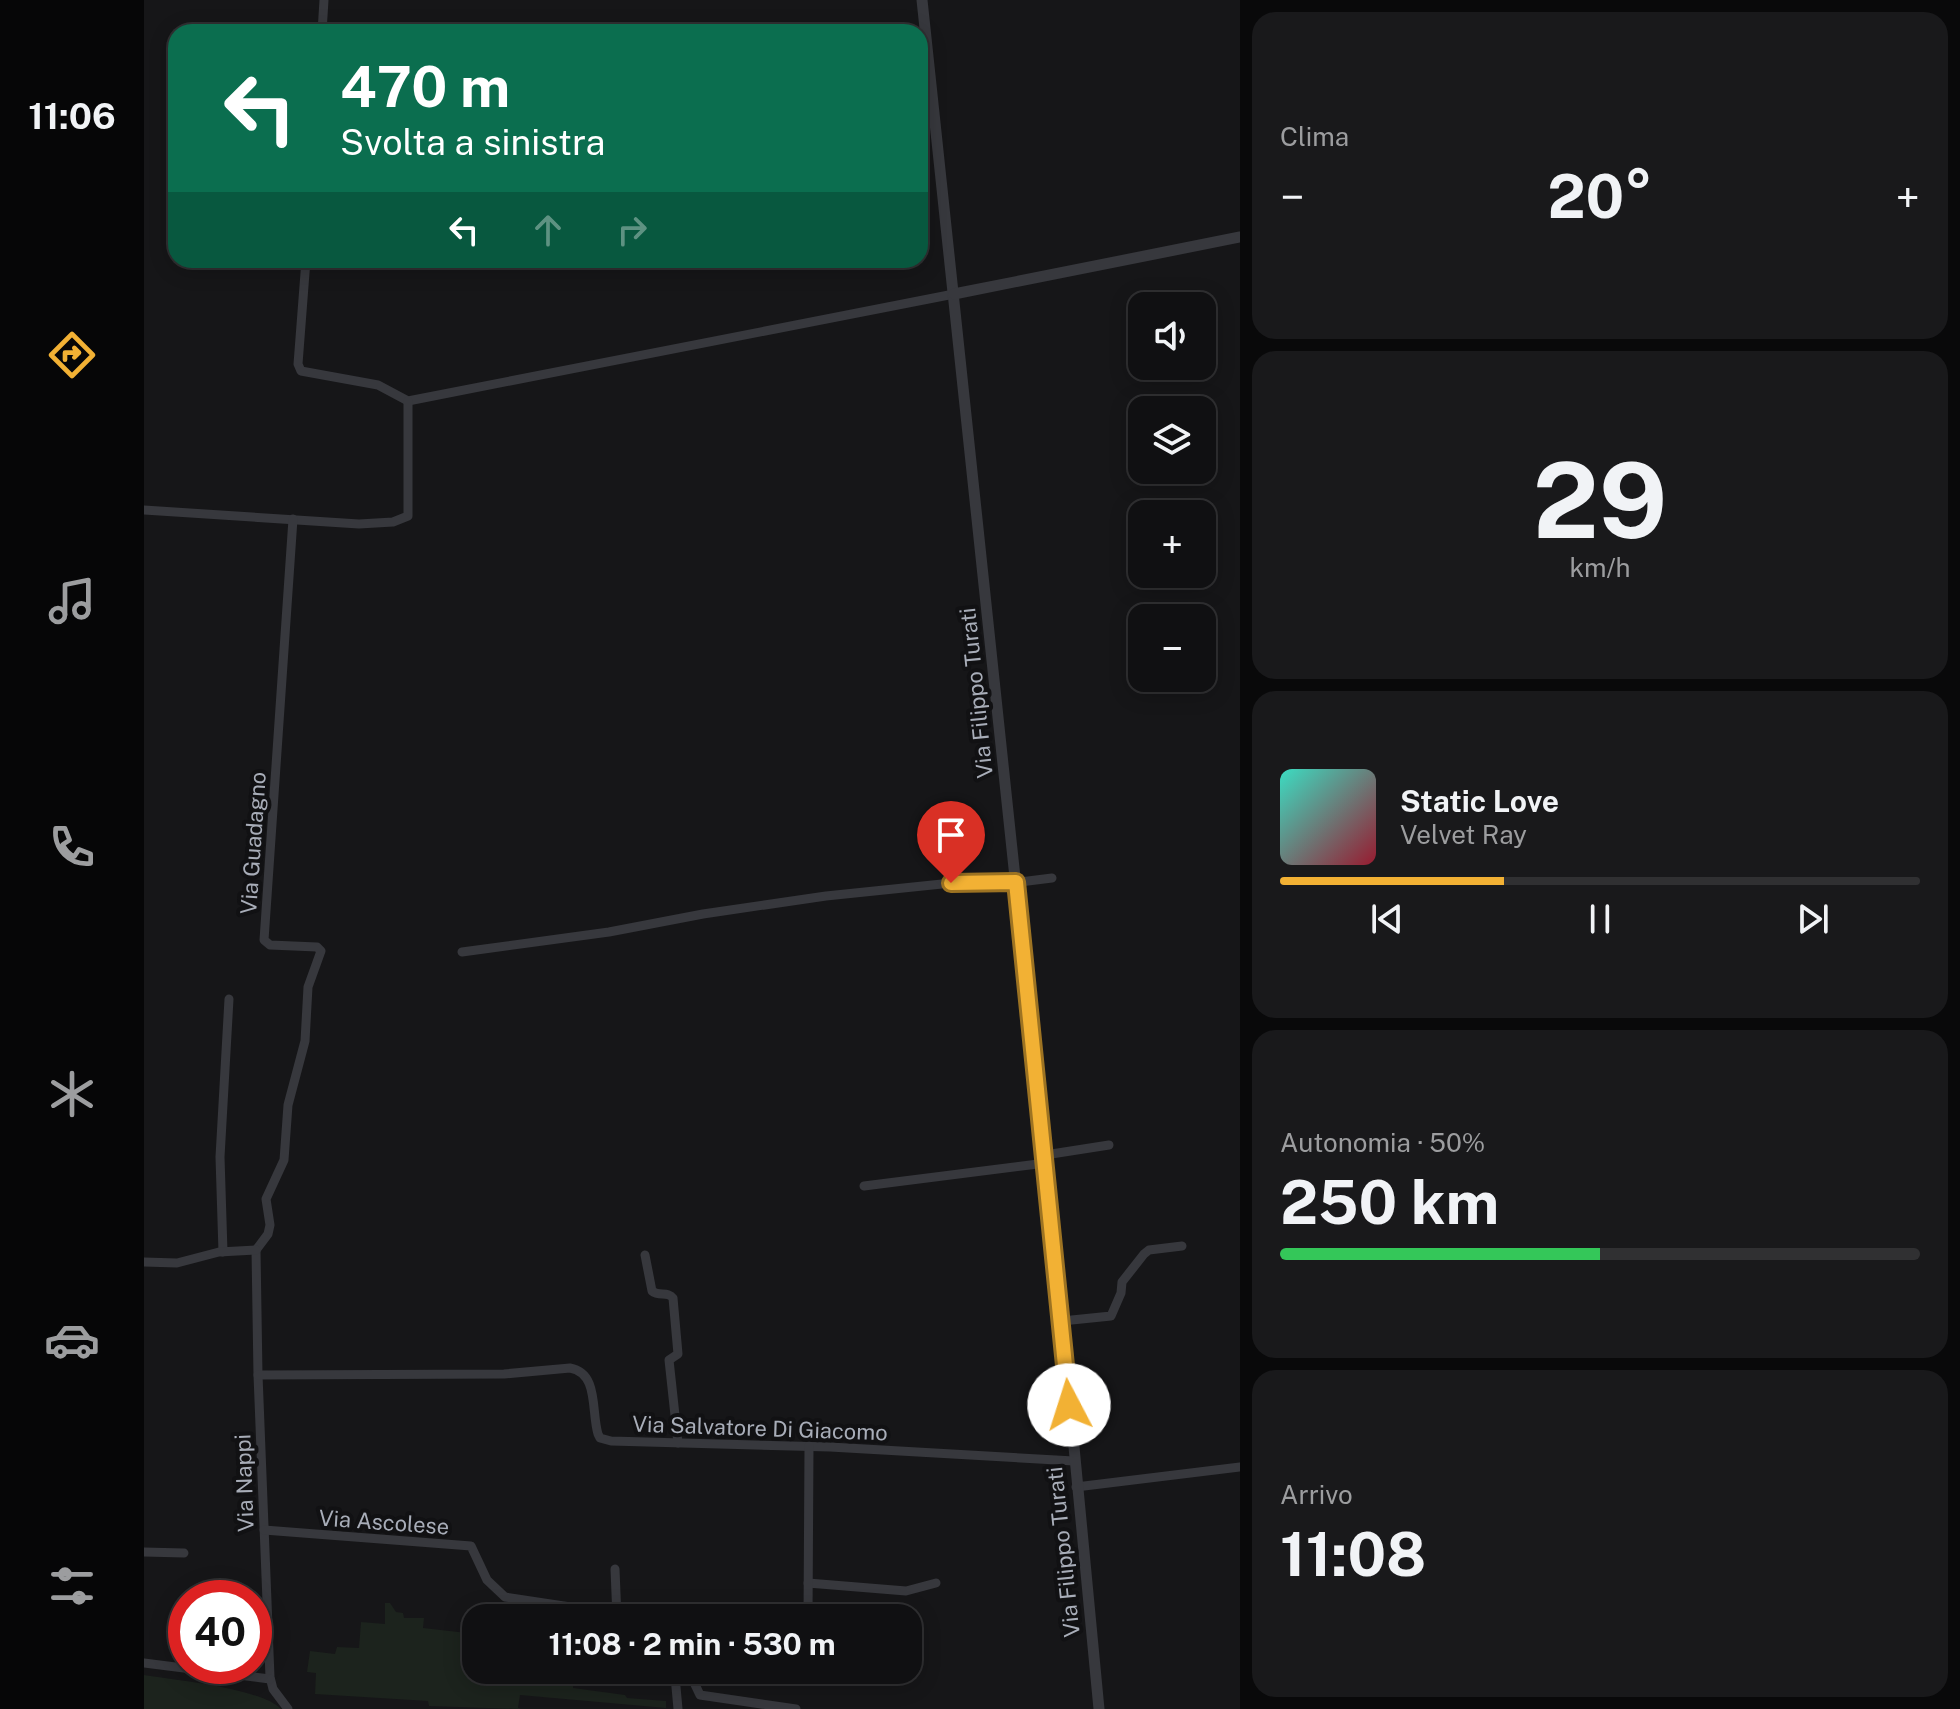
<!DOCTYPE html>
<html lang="it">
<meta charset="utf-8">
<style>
:root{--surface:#101012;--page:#19191b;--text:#f1f3f6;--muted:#9c9d9f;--line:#303032;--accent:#f2b134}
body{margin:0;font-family:"Public Sans",sans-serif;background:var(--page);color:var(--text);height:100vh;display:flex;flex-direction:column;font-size:30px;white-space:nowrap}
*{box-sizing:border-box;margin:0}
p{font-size:26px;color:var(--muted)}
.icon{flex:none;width:44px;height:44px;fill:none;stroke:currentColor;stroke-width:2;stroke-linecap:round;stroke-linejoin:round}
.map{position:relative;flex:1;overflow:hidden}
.details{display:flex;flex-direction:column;gap:12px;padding:12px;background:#09090a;width:720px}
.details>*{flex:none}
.guide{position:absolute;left:24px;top:24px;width:760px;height:244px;border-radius:24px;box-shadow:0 4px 20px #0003,0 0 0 2px var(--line);background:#0b6e4f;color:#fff;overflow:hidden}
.fabs{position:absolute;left:984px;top:292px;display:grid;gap:16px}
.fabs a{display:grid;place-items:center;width:88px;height:88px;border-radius:16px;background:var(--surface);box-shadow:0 4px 20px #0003,0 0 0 2px var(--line);font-size:40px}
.speed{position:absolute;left:24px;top:1580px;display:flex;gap:16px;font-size:40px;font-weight:700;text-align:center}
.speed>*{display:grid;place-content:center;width:104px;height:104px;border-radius:50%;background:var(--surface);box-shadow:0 4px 20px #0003,0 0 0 2px var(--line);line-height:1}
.speed .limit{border:12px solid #d22;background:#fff;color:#111}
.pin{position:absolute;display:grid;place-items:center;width:68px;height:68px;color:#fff;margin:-82px -34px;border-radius:50% 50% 50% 0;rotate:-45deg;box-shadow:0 0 8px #0007}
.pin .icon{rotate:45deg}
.me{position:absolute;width:88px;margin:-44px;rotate:355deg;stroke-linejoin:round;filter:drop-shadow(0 0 6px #0008)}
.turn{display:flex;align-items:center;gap:28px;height:168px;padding:0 40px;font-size:36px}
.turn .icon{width:104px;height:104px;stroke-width:2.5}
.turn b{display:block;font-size:56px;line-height:68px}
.lanes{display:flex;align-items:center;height:76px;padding:0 40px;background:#0003;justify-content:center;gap:40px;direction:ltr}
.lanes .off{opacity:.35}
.big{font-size:60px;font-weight:700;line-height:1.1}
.details .tile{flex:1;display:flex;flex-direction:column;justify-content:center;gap:12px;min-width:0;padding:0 28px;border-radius:24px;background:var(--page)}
.details .dial{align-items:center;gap:0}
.dial b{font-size:104px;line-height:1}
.song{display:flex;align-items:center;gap:24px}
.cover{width:96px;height:96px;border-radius:12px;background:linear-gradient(135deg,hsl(170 70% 55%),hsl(350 70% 35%))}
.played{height:8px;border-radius:4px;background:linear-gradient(90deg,var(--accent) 35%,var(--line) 35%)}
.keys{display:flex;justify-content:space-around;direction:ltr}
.heat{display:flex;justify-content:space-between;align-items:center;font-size:44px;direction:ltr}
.charge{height:12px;border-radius:6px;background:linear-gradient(90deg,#34c759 50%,var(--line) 0)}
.trip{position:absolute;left:318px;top:1604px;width:460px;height:80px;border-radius:24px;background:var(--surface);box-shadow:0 4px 20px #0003,0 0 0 2px var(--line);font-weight:700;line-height:80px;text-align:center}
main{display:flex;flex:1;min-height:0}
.dock{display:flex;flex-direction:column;width:144px;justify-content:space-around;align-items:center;background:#060607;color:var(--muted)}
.dock .icon{width:56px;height:56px}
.dock .active{color:var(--accent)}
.dock b{font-size:36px;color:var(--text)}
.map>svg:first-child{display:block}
.green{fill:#1c231d}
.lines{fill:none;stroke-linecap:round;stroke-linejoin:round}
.minor{stroke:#37383d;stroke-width:9}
.tertiary{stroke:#37383d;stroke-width:11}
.route-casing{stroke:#9d7322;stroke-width:20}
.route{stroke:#f2b134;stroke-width:14}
.labels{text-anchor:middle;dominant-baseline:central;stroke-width:8;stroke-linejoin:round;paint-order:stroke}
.street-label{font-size:22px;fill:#a8adb8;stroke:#111113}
</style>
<main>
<nav class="dock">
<b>11:06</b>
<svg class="icon active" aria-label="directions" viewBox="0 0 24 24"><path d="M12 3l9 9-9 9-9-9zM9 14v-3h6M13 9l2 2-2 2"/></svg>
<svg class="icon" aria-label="music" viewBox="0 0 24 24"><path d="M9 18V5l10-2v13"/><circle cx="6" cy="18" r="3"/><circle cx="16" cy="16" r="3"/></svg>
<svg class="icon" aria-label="phone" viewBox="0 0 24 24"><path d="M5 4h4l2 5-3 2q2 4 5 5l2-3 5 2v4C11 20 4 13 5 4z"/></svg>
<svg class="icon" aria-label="climate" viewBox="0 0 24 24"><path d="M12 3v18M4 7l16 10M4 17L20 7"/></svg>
<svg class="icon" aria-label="car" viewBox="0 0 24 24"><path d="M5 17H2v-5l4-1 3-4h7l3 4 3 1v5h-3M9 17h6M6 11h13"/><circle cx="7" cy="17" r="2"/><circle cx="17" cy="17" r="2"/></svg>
<svg class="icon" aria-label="filters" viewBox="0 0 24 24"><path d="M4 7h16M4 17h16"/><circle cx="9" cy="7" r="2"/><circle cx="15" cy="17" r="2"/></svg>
</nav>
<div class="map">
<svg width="1096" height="1709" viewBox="0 0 1096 1709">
<rect width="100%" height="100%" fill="#161618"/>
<g class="green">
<polygon points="241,1603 246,1603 252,1612 259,1613 260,1618 280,1618 279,1628 332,1634 332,1670 378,1670 429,1678 429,1688 481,1695 483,1698 522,1701 522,1708 376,1695 374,1708 377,1709 285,1706 284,1701 171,1694 172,1673 163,1672 166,1651 191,1654 193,1647 215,1648 217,1622 241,1624"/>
<path d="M 0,1675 C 30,1680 117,1688 137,1709 L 0,1709 Z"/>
</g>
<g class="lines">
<g class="minor">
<polyline points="178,32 180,0"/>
<polyline points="162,260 154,364 157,371 234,385 264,401 810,294"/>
<polyline points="0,510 215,524 249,522 264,516 264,401"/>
<polyline points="318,952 465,932 559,914 682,896 827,881 876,882 908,878"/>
<polyline points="901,1155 965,1145"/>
<polyline points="720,1186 902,1163"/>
<polyline points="112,1250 124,1234 126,1225 122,1199 140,1160 144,1105 161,1041 164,987 177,951 173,947 126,945 120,940 149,519"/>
<polyline points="112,1250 114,1375 126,1677 129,1689 144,1709"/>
<polyline points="79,1252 76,1157 85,999"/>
<path d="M 501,1255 L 508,1291 C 515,1297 524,1291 529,1298 L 534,1354 L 525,1360 L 534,1443"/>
<polyline points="0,1262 33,1263 75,1252 112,1250"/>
<polyline points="918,1321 967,1316 977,1293 978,1282 1000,1254 1005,1250 1038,1246"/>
<path d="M 114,1375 L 360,1374 L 426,1368 C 455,1373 447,1411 454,1434 L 456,1438 L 467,1441 L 686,1447 L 930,1461"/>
<polyline points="932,1487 1096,1467"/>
<polyline points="120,1530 327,1546 343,1580 361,1597 473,1614"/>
<polyline points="0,1552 40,1553"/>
<polyline points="471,1569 473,1618"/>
<polyline points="664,1583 762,1591 792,1583"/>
<polyline points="664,1618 665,1446"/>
<polyline points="0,1663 126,1679"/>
<polyline points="475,1670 475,1673 531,1676"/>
<polyline points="546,1674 556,1695 652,1709"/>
<polyline points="534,1709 531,1676 559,1670"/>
</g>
<g class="tertiary">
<polyline points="778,0 918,1321 955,1709"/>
<polyline points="810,294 1096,237"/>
</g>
</g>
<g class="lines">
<defs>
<polyline id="route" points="807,883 872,882 925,1405"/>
</defs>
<use href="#route" class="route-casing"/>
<use href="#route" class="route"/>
</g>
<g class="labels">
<g class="street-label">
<text transform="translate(832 693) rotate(-96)">Via Filippo Turati</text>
<text transform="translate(109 843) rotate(-86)">Via Guadagno</text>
<text transform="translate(616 1428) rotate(2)">Via Salvatore Di Giacomo</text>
<text transform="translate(100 1483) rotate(-92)">Via Nappi</text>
<text transform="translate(240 1522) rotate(4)">Via Ascolese</text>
<text transform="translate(919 1552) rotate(-96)">Via Filippo Turati</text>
</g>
</g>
</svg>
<div class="fabs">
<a><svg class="icon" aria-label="sound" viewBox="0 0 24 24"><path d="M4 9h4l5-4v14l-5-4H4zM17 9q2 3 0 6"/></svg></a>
<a><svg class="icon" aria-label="layers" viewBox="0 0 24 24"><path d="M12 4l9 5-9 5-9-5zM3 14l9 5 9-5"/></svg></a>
<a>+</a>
<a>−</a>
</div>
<div class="speed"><div class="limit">40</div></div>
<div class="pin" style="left:807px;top:883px;background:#d93025"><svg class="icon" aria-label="arrive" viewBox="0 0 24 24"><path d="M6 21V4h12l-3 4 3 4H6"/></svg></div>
<svg class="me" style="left:925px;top:1405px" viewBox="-20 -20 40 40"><circle r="19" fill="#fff"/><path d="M0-13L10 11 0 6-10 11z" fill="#f2b134"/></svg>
<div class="trip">11:08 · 2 min · 530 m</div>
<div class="guide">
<div class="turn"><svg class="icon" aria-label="left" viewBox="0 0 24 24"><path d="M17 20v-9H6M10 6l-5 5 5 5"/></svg><div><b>470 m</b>Svolta a sinistra</div></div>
<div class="lanes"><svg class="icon" aria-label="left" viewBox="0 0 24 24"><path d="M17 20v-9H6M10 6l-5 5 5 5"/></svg><svg class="icon off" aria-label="ahead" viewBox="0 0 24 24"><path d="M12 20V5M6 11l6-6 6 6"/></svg><svg class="icon off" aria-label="right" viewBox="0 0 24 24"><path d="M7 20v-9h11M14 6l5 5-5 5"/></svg></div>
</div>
</div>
<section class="details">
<div class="tile"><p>Clima</p>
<div class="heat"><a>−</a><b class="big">20°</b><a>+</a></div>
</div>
<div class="tile dial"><b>29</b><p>km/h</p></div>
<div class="tile">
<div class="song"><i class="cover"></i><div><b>Static Love</b><p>Velvet Ray</p></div></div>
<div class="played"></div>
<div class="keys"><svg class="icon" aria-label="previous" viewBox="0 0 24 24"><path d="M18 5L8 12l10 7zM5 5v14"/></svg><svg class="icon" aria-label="pause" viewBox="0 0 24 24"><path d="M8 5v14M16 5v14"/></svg><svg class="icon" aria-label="next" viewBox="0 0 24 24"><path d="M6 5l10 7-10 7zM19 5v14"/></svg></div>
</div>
<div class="tile"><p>Autonomia · 50%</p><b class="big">250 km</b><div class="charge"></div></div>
<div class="tile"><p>Arrivo</p><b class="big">11:08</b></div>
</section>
</main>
